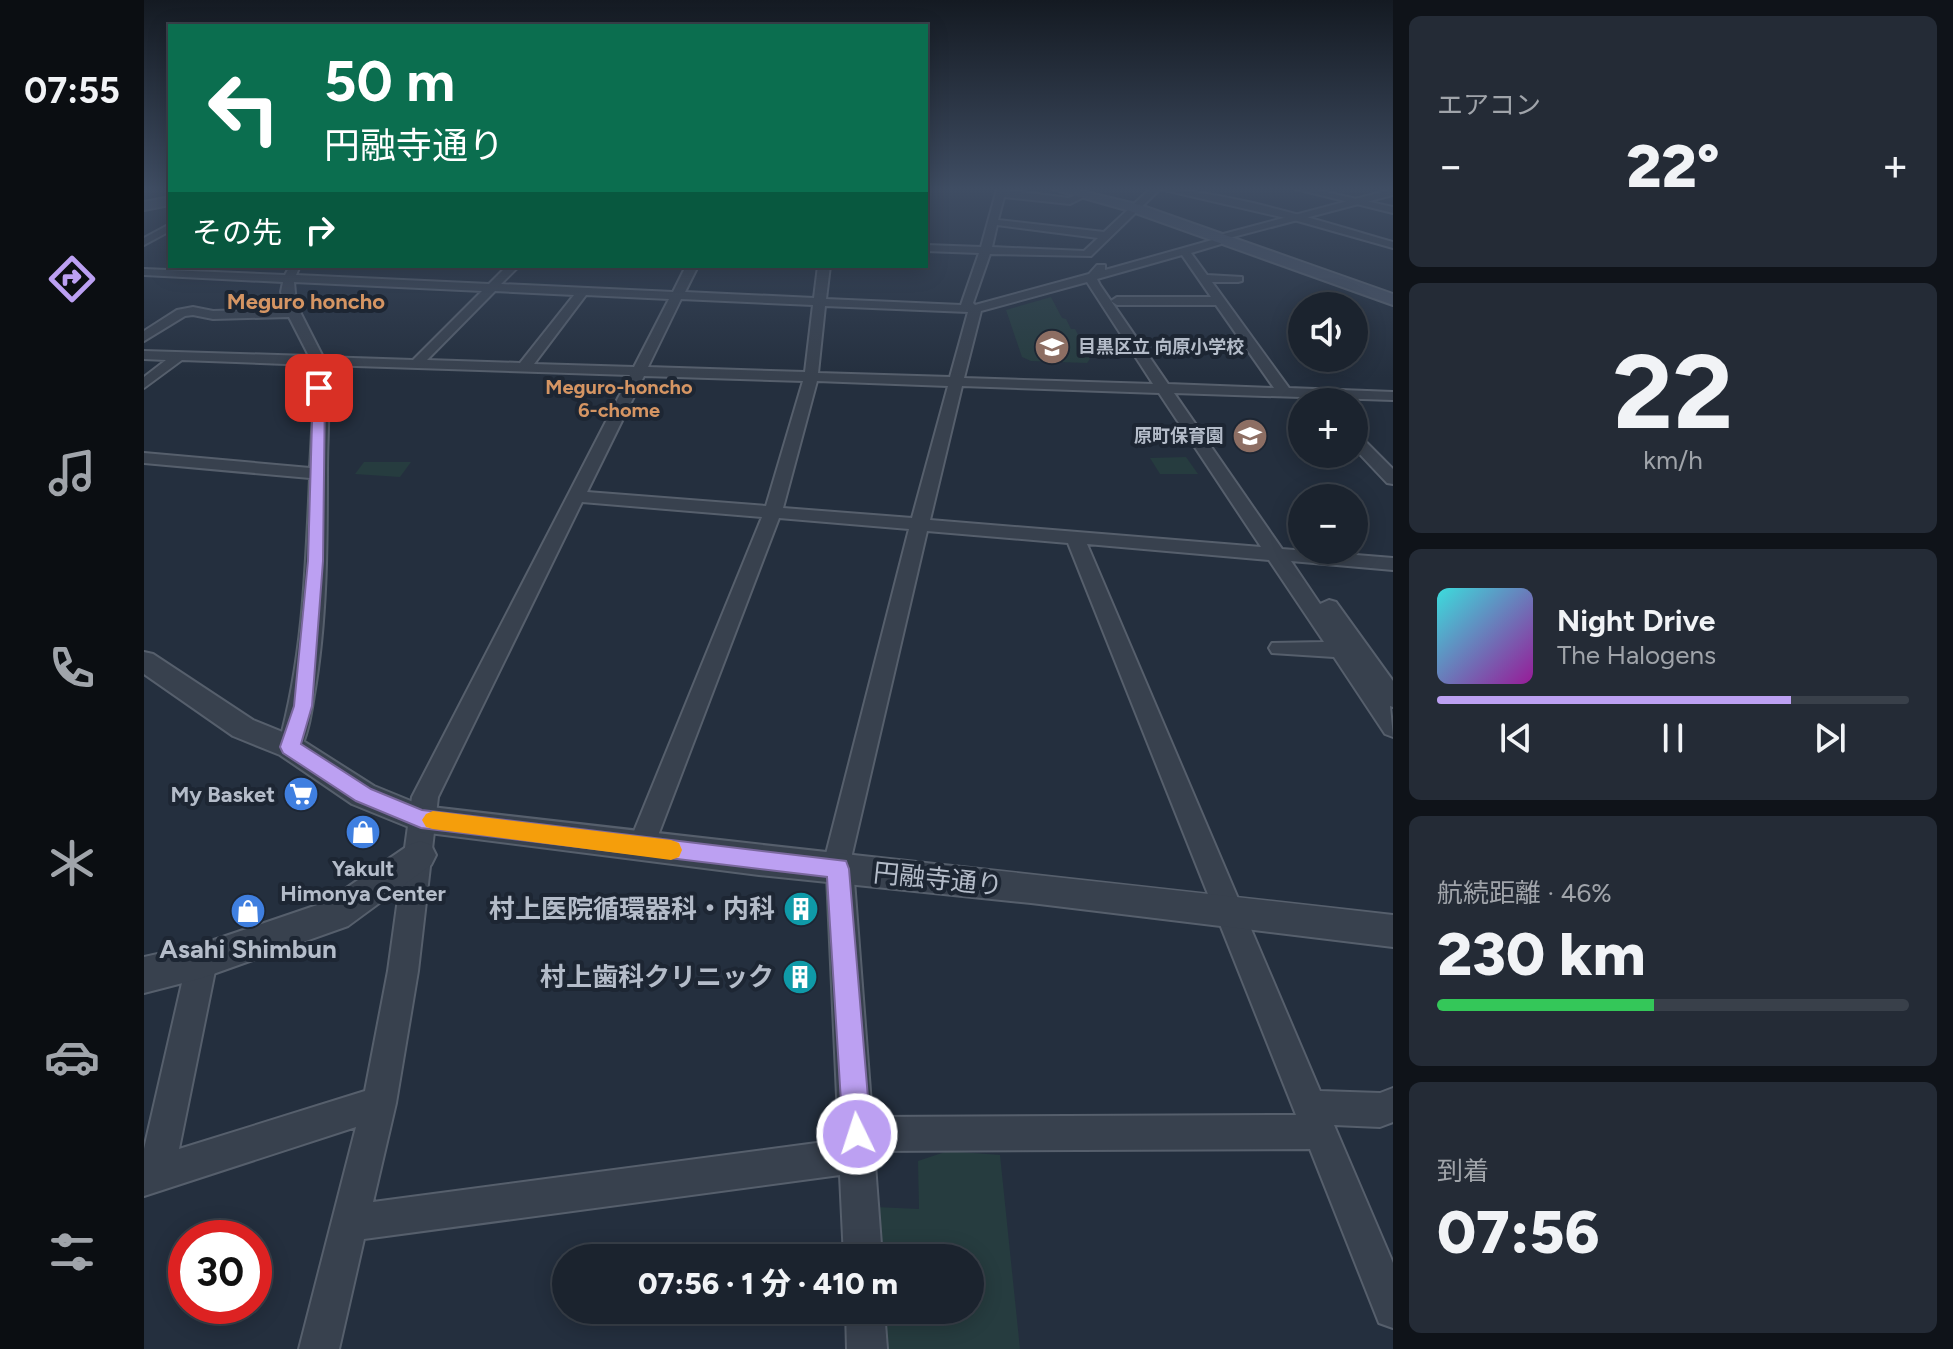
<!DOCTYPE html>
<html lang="ja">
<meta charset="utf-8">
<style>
:root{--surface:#1b232e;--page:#242b36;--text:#f1f3f6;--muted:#a0a4aa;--line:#39404a;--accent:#bca0f2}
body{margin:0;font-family:Figtree,"Noto Sans JP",sans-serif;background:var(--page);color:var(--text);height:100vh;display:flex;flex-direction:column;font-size:30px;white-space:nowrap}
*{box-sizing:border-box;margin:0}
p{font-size:26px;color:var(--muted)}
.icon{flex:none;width:44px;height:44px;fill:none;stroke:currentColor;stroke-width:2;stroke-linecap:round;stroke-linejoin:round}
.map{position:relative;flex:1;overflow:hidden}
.panel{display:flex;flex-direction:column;gap:16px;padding:16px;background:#0f1319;width:560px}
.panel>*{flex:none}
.banner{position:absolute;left:24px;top:24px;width:760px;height:244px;border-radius:0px;box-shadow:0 4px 20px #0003,0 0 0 2px var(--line);background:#0b6e4f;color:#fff;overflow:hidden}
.tools{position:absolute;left:1144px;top:292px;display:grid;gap:16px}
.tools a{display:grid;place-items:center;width:80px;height:80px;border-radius:50%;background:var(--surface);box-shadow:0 4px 20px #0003,0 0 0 2px var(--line);font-size:40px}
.speed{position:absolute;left:24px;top:1220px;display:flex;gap:16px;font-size:40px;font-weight:700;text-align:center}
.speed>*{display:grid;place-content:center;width:104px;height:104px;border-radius:50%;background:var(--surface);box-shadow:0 4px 20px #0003,0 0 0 2px var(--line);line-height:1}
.speed .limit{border:12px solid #d22;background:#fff;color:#111}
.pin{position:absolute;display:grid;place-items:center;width:68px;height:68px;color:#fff;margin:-34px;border-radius:16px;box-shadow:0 4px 12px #0006}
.me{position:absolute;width:88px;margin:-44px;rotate:356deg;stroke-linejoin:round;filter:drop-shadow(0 0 6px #0008)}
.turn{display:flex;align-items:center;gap:28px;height:168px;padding:0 24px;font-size:36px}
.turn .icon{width:104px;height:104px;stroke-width:2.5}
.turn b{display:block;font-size:56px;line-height:68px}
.then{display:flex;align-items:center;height:76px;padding:0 24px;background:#0003;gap:16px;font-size:30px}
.big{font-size:60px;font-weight:800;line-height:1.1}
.panel .widget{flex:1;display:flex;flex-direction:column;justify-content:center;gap:12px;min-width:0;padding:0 28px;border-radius:12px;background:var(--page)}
.panel .dial{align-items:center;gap:0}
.dial b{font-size:104px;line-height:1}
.song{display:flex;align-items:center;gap:24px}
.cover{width:96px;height:96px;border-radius:12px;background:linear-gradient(135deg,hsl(180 70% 55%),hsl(300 70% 35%))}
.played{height:8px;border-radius:4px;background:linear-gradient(90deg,var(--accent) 75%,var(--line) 75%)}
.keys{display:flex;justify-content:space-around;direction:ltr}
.heat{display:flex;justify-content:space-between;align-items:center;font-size:44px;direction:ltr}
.charge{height:12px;border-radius:6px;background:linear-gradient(90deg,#34c759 46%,var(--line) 0)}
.trip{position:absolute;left:408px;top:1244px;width:432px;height:80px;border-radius:40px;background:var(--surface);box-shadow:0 4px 20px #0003,0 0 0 2px var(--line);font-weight:800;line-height:80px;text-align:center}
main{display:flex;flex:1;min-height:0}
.tabs{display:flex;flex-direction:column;width:144px;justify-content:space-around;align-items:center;background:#0b0e12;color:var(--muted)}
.tabs .icon{width:56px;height:56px}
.tabs .current{color:var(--accent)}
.tabs b{font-size:36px;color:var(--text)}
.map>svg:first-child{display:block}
.green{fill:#263c3f}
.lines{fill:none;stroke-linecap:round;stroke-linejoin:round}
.minor-casing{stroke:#565f6c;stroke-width:4}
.tertiary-casing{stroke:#565f6c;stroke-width:4}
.secondary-casing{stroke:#565f6c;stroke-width:4}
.minor{fill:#38414e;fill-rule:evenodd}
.tertiary{fill:#38414e;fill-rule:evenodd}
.secondary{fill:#465061;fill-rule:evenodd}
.route{fill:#bca0f2;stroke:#7a689d;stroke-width:2}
.slow{fill:#f59e0b}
.labels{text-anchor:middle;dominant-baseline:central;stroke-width:8;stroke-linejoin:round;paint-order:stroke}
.far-poi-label{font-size:18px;font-weight:bold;fill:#b4bcc9;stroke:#1d2633;text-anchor:start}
.far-neighbourhood-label{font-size:20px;font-weight:bold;fill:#d59563;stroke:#1d2633}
.far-quarter-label{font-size:22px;font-weight:bold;fill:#d59563;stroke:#1d2633}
.poi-label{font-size:22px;font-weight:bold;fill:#b4bcc9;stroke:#1d2633;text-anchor:end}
.near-street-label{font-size:26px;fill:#b4bcc9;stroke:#1d2633}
.near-poi-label{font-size:26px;font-weight:bold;fill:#b4bcc9;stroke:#1d2633;text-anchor:end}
</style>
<main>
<nav class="tabs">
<b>07:55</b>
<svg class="icon current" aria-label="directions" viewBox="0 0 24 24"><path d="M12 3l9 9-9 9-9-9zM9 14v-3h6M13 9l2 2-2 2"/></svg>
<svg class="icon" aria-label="music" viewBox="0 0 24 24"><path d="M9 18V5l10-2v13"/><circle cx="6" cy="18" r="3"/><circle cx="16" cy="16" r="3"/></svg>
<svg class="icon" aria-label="phone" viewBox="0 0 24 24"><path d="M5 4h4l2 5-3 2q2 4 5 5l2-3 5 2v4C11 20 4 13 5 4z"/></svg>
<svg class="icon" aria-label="climate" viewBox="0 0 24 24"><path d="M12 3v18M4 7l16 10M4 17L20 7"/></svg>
<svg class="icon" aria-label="car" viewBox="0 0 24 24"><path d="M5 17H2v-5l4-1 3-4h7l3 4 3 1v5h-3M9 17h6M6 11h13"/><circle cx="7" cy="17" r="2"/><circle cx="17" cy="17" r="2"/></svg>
<svg class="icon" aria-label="filters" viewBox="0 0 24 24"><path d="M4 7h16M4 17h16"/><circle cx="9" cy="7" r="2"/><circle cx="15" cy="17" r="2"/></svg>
</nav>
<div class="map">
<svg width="1249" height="1349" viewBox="0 0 1249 1349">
<rect width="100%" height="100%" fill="#242f3e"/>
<g class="green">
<polygon points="907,297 918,318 922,319 927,329 931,329 946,359 943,363 887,361 878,357 862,310"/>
<polygon points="1042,457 1054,474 1016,474 1006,458"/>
<polygon points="220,462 267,462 256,477 211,474"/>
<polygon points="804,1151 856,1155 876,1349 737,1349 735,1310 826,1310 826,1258 733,1258 731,1207 775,1209 774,1161"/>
</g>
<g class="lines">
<defs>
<g id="minor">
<path d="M 853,189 L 925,198 L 939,192 L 944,195 L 926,204 L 860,197 L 854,220 L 960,232 L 1006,189 C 1080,189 1176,221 1249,242 L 1249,248 L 1150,220 L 1016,189 L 947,256 L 846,254 L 829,303 L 831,305 L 945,274 L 953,265 L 961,265 L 961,270 L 1068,240 L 1074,234 L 1079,237 L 1077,244 L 1047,253 L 1063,275 L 1098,277 L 1098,281 L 1094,282 L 1068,282 L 1145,388 L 1249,392 L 1249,400 L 1030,393 L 1138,549 L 1249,558 L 1249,570 L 1147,561 L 1176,604 L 1185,600 L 1192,602 L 1249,681 L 1249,707 L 1246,706 L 1249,737 L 1241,734 L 1190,657 L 1128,653 L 1125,648 L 1128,643 L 1180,642 L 1125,560 L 943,544 L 1176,1091 L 1236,1093 L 1249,1088 L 1249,1122 L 1236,1127 L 1190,1125 L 1249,1263 L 1249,1328 L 1235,1323 L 1166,1149 L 730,1151 L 738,1258 L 700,1258 L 696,1175 L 220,1239 L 195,1349 L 155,1349 L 212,1127 L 0,1196 L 0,1149 L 43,961 L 48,951 L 58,946 L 68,951 L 73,961 L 35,1149 L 221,1091 L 244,971 L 268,797 L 486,375 L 181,365 C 187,399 183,435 183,469 C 183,543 183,621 170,695 C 167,714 164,736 154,754 L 146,757 L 138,754 L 134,747 C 159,659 162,569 166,478 L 0,463 L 0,453 L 166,468 L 170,395 L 167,365 L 38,360 L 0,388 L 0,377 L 22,360 L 0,359 L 0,351 L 165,356 L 145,317 L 69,319 L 49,315 L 41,316 L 0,341 L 0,331 L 33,310 L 49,307 L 69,311 L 142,309 L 137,292 L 139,282 L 0,275 L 0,269 L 141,275 L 146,266 L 156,266 L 152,275 L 345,284 L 363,266 L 375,266 L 357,284 L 529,292 L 542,266 L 554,266 L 541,292 L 670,298 L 674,266 L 686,266 L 682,299 L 817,305 L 835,253 L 782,251 L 782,245 L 837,247 ZM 853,225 L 954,238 L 940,251 L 848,247 ZM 1038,255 L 1067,297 L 973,297 L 967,301 L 973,305 L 1072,305 L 1130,388 L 1024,384 L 956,285 L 953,279 ZM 150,282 L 338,291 L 269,360 L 179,357 L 152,304 ZM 943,282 L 1009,384 L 820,378 L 837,311 ZM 351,291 L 430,295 L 376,363 L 283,360 ZM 442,295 L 525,299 L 490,367 L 390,364 ZM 537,299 L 669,305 L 661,372 L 504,367 ZM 681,306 L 824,312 L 806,377 L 674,373 ZM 500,376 L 659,381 L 622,506 L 443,492 ZM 673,381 L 804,386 L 768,518 L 639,508 ZM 818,386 L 1015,393 L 1117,547 L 786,520 ZM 438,502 L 618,517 L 484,846 L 488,854 L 497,858 L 506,854 L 510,846 L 635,518 L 765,529 L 682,854 L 695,1140 L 229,1202 L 252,1103 L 274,971 L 294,797 ZM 783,531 L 924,543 L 1152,1115 L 728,1117 L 708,854 Z"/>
<polygon points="1152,189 1168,189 1249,207 1249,213"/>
<polygon points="26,224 26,231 0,245 0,238"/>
<polygon points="1210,434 1216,436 1249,469 1249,484 1243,483 1210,448"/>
<polygon points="702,1310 740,1310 743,1349 703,1349"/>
</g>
<g id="tertiary">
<polygon points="1249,189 1249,195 1074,241 1068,237"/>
<path d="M 0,652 L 9,654 L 109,720 L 156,739 L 230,786 L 279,806 C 602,845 926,877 1249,915 L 1249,947 L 887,903 L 615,875 L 277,832 L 208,804 L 136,755 L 89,736 L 0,674 Z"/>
<polygon points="276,841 287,845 292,855 287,865 204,926 58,978 0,993 0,957 58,944 182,902 265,845"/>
</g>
<g id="secondary">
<polygon points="908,189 929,189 996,205 1249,294 1249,305 986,211"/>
<polygon points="26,197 26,205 0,210 0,202"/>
</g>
</defs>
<use href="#minor" class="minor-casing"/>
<use href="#tertiary" class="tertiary-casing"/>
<use href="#secondary" class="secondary-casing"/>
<use href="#minor" class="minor"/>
<use href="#tertiary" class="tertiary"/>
<use href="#secondary" class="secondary"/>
</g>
<linearGradient id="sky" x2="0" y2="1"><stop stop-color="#141a22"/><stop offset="0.5" stop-color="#3f4d63"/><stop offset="1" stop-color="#3f4d63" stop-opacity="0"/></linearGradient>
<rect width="1249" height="378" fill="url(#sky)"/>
<polygon class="route" points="175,384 181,388 179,561 168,706 157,744 227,789 278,810 702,861 705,869 727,1134 723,1144 713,1148 703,1144 699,1134 683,877 277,828 212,801 139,753 136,747 150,706 164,561 169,388"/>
<polygon class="slow" points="289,811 527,840 535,843 538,850 535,857 527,860 289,829 282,827 278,820 282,814"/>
<defs>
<symbol id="school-disc" viewBox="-11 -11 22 22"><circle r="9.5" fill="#8d6e63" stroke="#1d2633"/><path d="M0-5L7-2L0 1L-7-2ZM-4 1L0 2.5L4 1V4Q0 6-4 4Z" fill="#fff"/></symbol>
<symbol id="supermarket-disc" viewBox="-11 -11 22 22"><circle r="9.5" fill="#3f7fe0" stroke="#1d2633"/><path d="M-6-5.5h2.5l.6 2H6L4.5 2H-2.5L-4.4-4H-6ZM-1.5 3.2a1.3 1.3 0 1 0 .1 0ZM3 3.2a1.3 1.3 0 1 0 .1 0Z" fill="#fff"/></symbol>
<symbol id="shop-disc" viewBox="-11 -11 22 22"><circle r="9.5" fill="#3f7fe0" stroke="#1d2633"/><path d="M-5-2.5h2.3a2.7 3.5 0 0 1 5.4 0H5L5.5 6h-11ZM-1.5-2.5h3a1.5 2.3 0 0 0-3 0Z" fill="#fff"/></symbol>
<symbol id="building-disc" viewBox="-11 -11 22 22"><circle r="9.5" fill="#0f9aa8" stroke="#1d2633"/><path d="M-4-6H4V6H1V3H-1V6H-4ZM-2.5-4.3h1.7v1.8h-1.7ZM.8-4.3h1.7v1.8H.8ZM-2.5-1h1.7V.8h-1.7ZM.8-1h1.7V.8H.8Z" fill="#fff"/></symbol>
</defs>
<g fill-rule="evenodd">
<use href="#school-disc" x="888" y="327" width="40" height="40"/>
<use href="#school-disc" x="1086" y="416" width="40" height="40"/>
<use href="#supermarket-disc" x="137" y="774" width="40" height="40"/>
<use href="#shop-disc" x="199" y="812" width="40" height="40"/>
<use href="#building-disc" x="637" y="889" width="40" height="40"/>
<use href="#shop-disc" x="84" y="891" width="40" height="40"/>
<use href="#building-disc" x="636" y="957" width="40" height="40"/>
</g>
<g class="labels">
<g class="far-poi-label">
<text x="934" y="347">目黒区立 向原小学校</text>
<text x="1080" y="436" text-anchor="end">原町保育園</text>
</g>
<g class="far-neighbourhood-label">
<text x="475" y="387">Meguro-honcho<tspan x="475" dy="23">6-chome</tspan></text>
</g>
<g class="far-quarter-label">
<text x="162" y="301">Meguro honcho</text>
</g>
<g class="poi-label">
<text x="131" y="794">My Basket</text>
<text x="219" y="868" text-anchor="middle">Yakult<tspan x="219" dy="25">Himonya Center</tspan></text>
</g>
<g class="near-street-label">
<text transform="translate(794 879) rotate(6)">円融寺通り</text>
</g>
<g class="near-poi-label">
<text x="631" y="909">村上医院循環器科・内科</text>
<text x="104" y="949" text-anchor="middle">Asahi Shimbun</text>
<text x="630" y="977">村上歯科クリニック</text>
</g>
</g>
</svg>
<div class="tools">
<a><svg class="icon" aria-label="sound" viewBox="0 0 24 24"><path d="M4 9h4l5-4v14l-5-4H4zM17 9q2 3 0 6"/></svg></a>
<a>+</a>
<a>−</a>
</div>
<div class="speed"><div class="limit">30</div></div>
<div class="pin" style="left:175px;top:388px;background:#d93025"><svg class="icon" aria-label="arrive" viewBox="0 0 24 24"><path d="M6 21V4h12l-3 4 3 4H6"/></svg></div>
<svg class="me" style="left:713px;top:1134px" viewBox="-20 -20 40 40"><circle r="17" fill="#bca0f2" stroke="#fff" stroke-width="3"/><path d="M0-11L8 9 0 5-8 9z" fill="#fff"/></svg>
<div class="trip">07:56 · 1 分 · 410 m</div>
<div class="banner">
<div class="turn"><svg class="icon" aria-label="left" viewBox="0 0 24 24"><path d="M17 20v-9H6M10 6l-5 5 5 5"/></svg><div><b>50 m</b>円融寺通り</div></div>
<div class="then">その先<svg class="icon" aria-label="right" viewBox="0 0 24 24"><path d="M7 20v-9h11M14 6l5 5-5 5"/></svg></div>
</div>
</div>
<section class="panel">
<div class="widget"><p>エアコン</p>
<div class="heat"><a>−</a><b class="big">22°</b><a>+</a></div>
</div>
<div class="widget dial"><b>22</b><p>km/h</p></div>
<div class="widget">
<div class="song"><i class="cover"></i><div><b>Night Drive</b><p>The Halogens</p></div></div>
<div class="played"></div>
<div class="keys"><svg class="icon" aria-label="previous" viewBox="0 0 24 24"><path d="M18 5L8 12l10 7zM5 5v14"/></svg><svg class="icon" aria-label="pause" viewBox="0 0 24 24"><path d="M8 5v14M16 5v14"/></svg><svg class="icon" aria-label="next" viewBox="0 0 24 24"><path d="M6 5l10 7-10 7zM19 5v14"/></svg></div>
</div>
<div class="widget"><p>航続距離 · 46%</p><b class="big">230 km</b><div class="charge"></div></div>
<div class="widget"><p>到着</p><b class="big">07:56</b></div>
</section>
</main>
